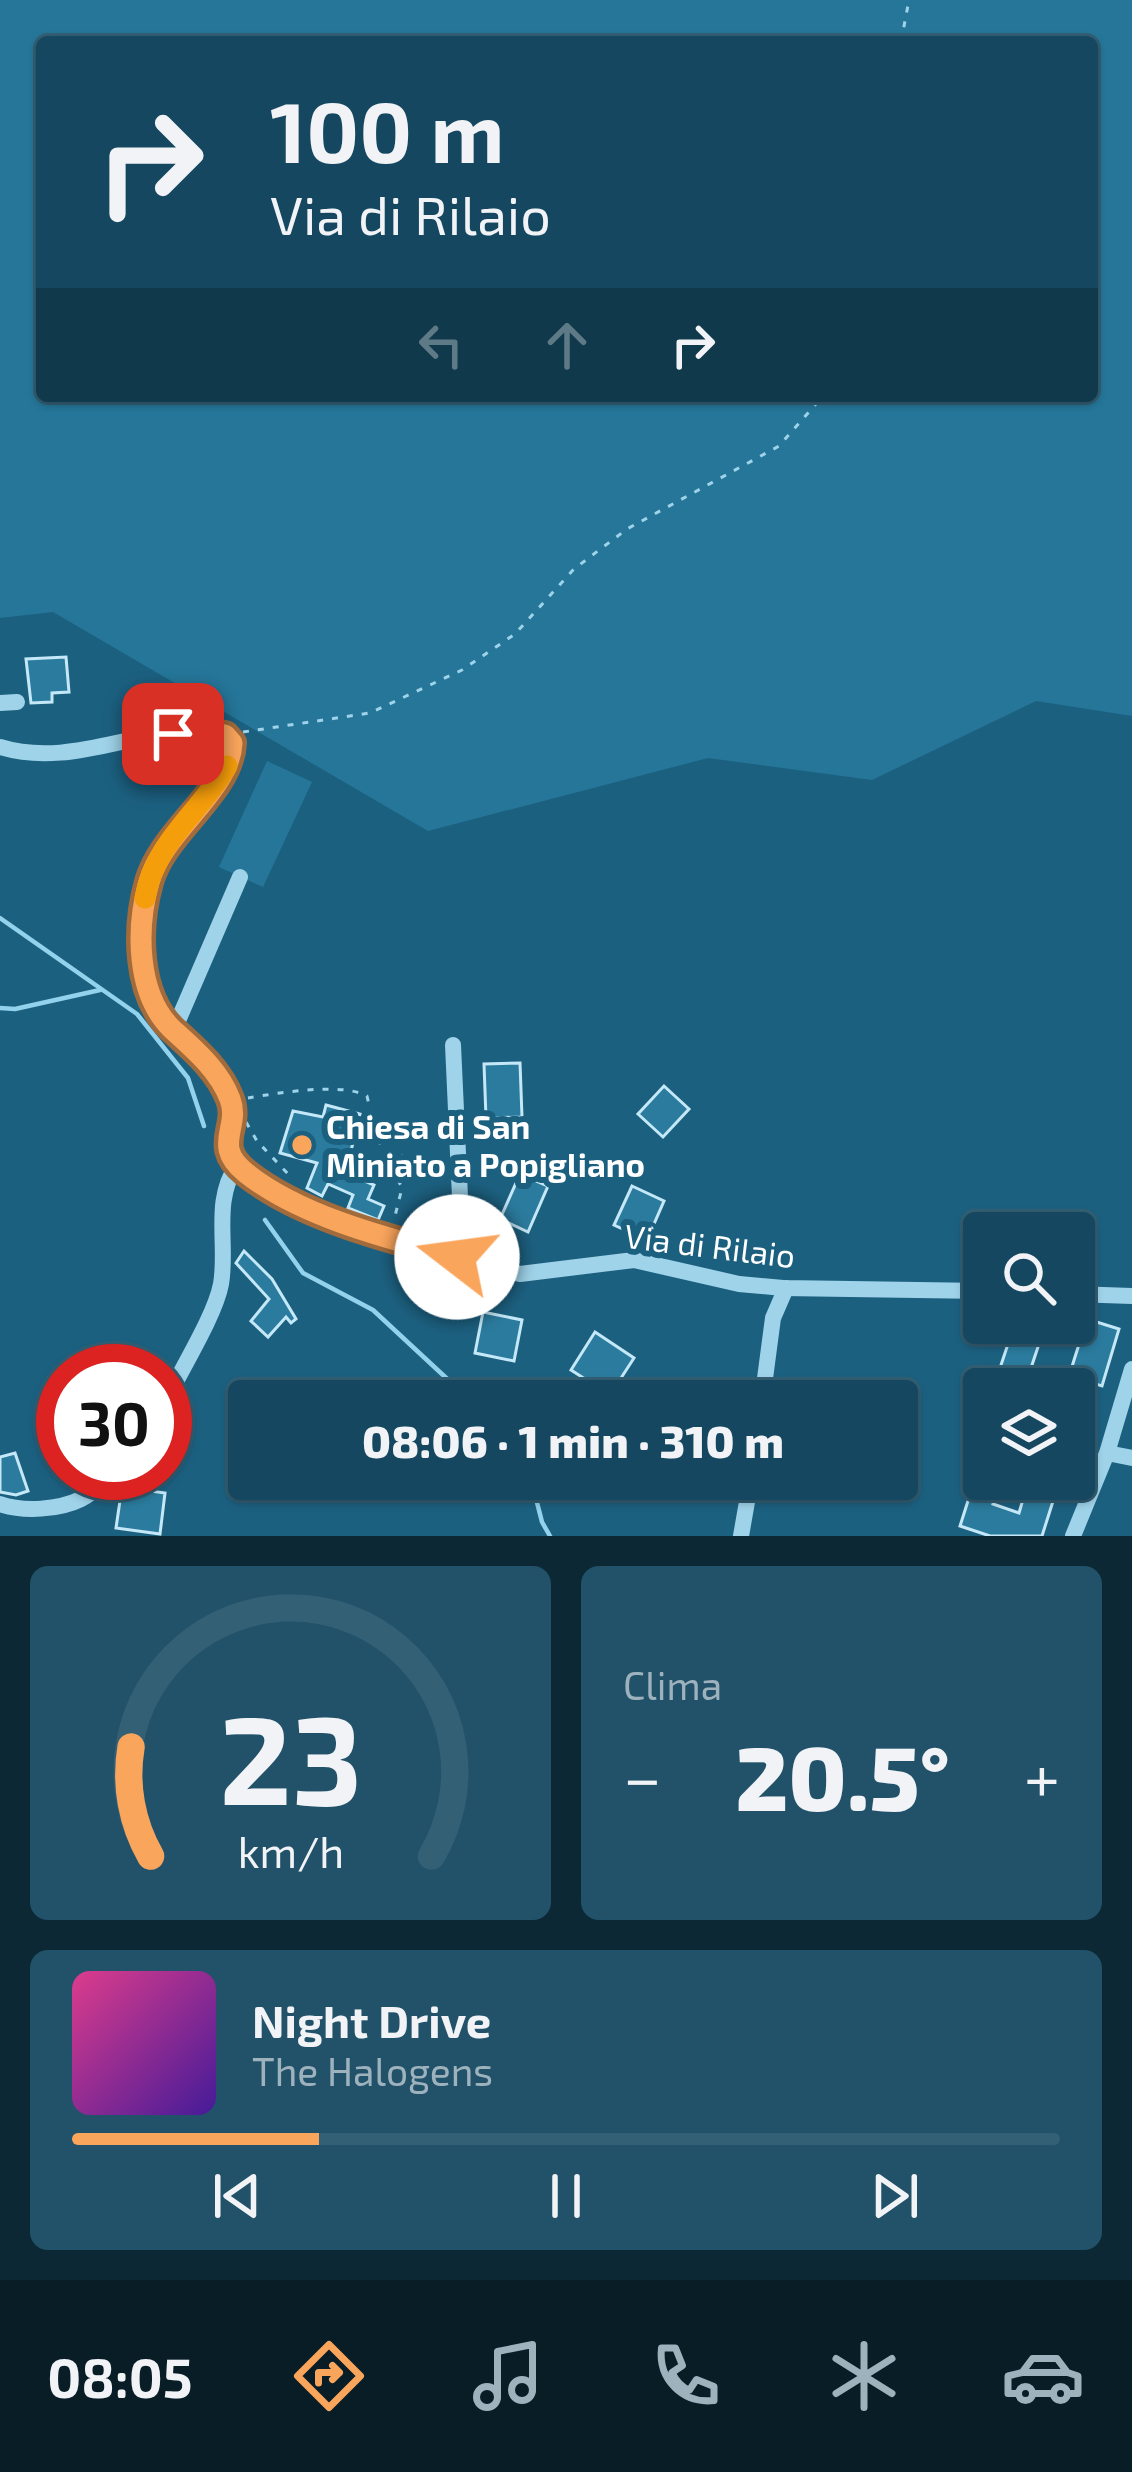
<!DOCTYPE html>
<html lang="it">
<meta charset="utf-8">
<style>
:root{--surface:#154860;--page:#225269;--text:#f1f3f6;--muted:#9db2bd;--line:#346075;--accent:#faa55c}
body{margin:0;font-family:"Exo 2",sans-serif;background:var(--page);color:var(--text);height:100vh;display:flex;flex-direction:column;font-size:45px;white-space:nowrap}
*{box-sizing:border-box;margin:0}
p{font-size:39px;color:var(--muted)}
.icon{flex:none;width:66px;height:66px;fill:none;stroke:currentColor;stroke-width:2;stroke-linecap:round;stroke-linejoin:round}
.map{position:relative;height:1536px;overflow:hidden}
.panel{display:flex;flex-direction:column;gap:30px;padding:30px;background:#0c2835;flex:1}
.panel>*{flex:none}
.banner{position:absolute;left:36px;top:36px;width:1062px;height:366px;border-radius:12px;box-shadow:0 3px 9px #0004,0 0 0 3px var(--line);background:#154860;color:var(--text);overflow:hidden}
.buttons{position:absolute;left:963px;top:1212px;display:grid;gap:24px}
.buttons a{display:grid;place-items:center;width:132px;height:132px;border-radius:12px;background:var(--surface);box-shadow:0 3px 9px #0004,0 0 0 3px var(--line);font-size:60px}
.speed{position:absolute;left:36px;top:1344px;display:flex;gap:24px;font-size:60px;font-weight:700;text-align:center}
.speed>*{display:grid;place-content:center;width:156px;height:156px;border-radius:50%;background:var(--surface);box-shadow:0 3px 9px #0004,0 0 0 3px var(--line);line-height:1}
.speed .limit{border:18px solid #d22;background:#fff;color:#111}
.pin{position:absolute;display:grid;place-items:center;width:102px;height:102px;color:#fff;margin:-51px;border-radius:24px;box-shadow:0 6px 18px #0006}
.me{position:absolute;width:132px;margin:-66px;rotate:285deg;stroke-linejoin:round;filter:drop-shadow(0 0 9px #0008)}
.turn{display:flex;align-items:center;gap:42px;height:252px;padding:0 36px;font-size:54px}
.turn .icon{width:156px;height:156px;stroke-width:2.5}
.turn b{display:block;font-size:84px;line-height:102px}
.lanes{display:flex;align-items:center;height:114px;padding:0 36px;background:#0003;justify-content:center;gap:60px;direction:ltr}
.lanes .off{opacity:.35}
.big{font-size:90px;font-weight:800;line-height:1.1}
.panel .card{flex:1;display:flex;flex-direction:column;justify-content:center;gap:18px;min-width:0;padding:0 42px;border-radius:18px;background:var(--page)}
.panel .dial{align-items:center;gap:0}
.dial svg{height:312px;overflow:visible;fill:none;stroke:var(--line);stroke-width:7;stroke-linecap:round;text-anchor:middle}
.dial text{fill:var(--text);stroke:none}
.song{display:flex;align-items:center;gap:36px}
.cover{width:144px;height:144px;border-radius:18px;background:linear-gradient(135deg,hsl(330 70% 55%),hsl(260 70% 35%))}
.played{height:12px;border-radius:6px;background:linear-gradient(90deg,var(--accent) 25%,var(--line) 25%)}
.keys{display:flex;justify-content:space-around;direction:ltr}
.heat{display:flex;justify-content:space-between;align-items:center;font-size:66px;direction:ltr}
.panel .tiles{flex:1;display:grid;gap:30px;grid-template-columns:1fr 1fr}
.card:last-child{grid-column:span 2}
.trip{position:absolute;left:228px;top:1380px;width:690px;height:120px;border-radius:12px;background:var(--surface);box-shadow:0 3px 9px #0004,0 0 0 3px var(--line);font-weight:800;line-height:120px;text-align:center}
.menu{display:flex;height:192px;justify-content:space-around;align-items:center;background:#081d26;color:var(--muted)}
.menu .icon{width:84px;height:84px}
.menu .on{color:var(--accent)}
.menu b{font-size:54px;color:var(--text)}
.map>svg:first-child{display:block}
.green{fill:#257699;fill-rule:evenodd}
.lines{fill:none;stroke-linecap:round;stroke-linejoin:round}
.stream{stroke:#92d2ec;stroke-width:4.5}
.building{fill:#2b7b9e;stroke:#c4e8f7;stroke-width:3}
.path{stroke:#9fd3e9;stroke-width:3;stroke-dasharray:6 9;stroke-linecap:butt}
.minor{stroke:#9fd3e9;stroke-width:16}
.route-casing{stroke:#a26b3c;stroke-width:30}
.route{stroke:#faa55c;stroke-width:21}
.slow{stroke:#f59e0b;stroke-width:21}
.poi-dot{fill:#faa55c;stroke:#1c6080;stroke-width:4.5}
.labels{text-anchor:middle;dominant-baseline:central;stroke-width:12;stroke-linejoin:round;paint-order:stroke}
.poi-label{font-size:33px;font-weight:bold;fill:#fff;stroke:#1c6080;text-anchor:start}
.street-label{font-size:33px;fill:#fff;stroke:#1c6080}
</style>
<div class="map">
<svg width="1132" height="1536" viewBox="0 0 1132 1536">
<rect width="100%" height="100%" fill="#1c6080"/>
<g class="green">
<path d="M 0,0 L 1132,0 L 1132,716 L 1036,701 L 872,780 L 708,758 L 428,831 L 53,612 L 0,618 ZM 42,42 L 1092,42 L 1092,396 L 42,396 Z"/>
<polygon points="267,761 312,782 263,887 219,867"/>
</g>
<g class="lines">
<g class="stream">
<polyline points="0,918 137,1014 188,1078 204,1126"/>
<polyline points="0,1008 15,1009 100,990"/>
<polyline points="265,1220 303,1273 373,1310 471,1401"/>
<polyline points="531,1479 542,1522 550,1536"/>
</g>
</g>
<g class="building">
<polygon points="66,657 69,692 52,693 52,702 31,703 26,659"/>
<polygon points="520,1063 522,1117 486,1118 484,1064"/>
<polygon points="664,1086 689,1109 663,1137 638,1114"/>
<polygon points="326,1105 360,1114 351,1151 369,1159 360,1179 374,1185 368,1199 384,1206 378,1220 348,1208 353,1195 328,1184 322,1196 307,1188 317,1163 280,1153 293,1111 323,1117"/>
<polygon points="520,1174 548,1186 528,1232 500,1219"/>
<polygon points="632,1186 664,1201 647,1240 614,1225"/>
<polygon points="244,1251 272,1279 296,1319 291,1323 286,1317 268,1337 251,1321 269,1299 236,1263"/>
<polygon points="483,1312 522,1320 514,1361 475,1353"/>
<polygon points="1087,1319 1119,1329 1102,1386 1069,1376"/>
<polygon points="1015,1323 1046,1323 1024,1389 993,1389"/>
<polygon points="595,1332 634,1358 610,1395 571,1370"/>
<polygon points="1074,1408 1092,1414 1077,1461 1074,1461"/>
<polygon points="15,1453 28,1491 16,1495 0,1492 0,1457"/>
<polygon points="975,1479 1001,1479 993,1504 1019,1513 1029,1479 1066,1479 1060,1500 1054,1498 1042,1536 990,1536 960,1526"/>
<polygon points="122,1487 165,1493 160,1534 116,1528"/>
</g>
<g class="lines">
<g class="path">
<polyline points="901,42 909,0"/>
<polyline points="243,732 370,713 462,670 515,634 574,569 627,529 779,446 823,396"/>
<path d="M 248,1098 C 278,1093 342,1082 367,1096 L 376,1135 L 402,1188 L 394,1220"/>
<polyline points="246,1122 257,1141 289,1175"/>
<polyline points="387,1150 440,1169"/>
</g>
<g class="minor">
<polyline points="0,703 17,702"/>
<path d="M 0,747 C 78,771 150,718 225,735 L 232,743 L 225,771 L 166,846 L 150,875 L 142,949 L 146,987 L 162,1017 L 206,1060 L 230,1098 L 232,1107 L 226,1138 L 229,1156 L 259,1183 L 386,1238 L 520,1274 L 634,1260 L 739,1284 L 783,1288 L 984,1291"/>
<polyline points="174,1030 240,877"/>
<polyline points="453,1045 461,1219 457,1257"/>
<polyline points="1074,1294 1132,1296"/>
<polyline points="762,1401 773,1318 786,1288"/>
<path d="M 165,1403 C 180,1371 215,1316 221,1284 C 228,1245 212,1201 237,1165"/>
<polyline points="1107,1453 1132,1458"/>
<path d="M 0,1504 C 23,1512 59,1510 81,1499 C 93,1494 104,1481 113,1473"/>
<polyline points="741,1536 751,1479"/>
<polyline points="1073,1536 1107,1453 1132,1369"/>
</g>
</g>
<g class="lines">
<defs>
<path id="route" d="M 173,734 L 195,730 L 225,735 L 232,743 C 230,792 163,831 149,882 C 136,928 136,994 172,1029 C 194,1049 219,1070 230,1099 C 241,1128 211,1145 246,1173 C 301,1217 390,1239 457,1257"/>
</defs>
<use href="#route" class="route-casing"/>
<use href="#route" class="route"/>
<path class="slow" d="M 145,898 C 154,843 201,811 227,766"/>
</g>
<circle class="poi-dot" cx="302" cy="1145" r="12"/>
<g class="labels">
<g class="poi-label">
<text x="326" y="1126">Chiesa di San<tspan x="326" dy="38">Miniato a Popigliano</tspan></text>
</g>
<g class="street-label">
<text transform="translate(710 1245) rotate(7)">Via di Rilaio</text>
</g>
</g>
</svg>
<div class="buttons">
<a><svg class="icon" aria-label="search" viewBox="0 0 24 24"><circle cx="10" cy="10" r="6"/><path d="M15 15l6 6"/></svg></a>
<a><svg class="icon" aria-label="layers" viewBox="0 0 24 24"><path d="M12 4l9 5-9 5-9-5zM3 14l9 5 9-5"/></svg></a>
</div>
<div class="speed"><div class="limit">30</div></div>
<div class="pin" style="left:173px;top:734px;background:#d93025"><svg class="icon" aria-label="arrive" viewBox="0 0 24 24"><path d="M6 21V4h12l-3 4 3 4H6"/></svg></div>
<svg class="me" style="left:457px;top:1257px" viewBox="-20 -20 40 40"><circle r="19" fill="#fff"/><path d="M0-13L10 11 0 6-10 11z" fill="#faa55c"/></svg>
<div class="trip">08:06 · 1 min · 310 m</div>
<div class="banner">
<div class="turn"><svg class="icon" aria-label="right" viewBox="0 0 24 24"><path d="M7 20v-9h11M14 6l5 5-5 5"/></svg><div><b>100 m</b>Via di Rilaio</div></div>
<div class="lanes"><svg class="icon off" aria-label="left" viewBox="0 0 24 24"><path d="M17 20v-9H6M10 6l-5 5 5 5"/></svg><svg class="icon off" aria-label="ahead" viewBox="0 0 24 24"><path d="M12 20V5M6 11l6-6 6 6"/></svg><svg class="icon" aria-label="right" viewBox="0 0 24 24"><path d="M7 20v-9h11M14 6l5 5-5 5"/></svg></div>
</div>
</div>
<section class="panel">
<div class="tiles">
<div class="card dial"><svg viewBox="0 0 100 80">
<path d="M14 69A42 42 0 1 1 86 69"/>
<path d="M14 69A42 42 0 0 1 9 41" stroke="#faa55c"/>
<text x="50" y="56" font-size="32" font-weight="700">23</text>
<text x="50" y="72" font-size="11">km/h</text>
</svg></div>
<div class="card"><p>Clima</p>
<div class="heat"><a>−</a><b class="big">20.5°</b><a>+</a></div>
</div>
<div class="card">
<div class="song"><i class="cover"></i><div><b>Night Drive</b><p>The Halogens</p></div></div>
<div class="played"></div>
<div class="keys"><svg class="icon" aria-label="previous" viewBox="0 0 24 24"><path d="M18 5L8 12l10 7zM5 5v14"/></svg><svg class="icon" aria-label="pause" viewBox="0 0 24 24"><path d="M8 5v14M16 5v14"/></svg><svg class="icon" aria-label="next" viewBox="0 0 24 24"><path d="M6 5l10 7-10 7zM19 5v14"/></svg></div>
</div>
</div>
</section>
<nav class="menu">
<b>08:05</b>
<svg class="icon on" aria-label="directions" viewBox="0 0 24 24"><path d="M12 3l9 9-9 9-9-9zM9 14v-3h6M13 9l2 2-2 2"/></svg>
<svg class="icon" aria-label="music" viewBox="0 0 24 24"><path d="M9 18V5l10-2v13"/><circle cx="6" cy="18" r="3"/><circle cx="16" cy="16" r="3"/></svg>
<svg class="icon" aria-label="phone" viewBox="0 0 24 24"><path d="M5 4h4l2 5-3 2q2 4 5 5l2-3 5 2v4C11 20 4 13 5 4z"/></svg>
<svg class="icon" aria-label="climate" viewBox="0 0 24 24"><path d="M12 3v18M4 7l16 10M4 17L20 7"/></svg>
<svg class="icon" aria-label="car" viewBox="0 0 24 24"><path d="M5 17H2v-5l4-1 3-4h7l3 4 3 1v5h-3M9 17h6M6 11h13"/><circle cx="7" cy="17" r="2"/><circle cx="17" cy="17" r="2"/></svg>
</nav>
